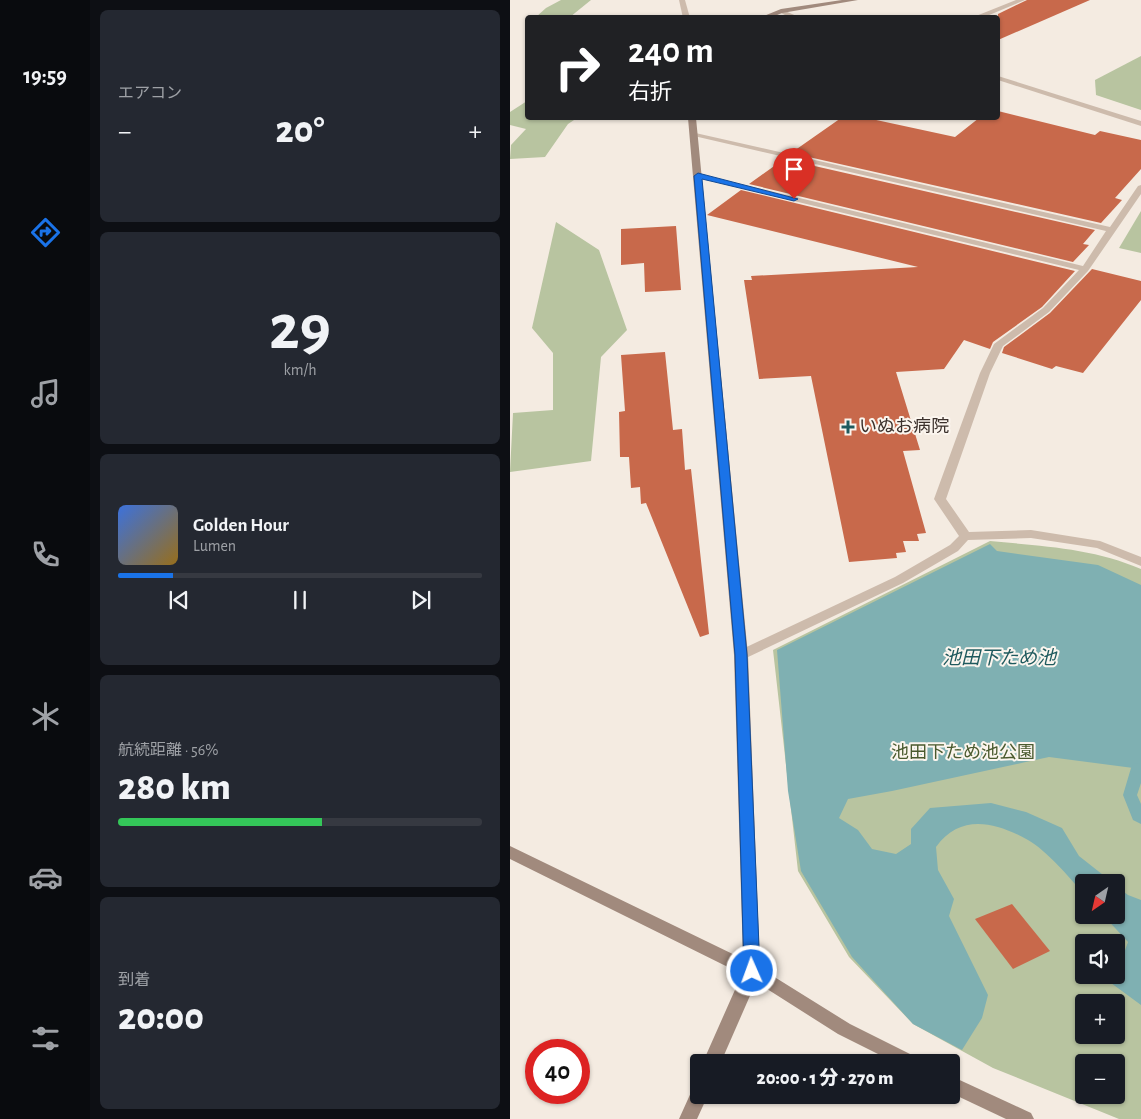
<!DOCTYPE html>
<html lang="ja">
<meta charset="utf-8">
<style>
:root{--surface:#171b24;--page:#242831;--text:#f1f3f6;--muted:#9ea1a6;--line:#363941;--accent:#1a73e8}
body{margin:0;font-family:"Alegreya Sans","Noto Sans JP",sans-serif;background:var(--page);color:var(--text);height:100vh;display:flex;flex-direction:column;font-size:19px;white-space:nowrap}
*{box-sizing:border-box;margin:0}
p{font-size:16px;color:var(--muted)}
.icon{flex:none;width:28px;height:28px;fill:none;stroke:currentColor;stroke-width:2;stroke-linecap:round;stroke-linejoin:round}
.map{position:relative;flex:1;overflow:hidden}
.details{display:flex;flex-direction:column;gap:10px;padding:10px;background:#0d0f14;width:420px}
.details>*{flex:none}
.banner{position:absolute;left:15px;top:15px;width:475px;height:105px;border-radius:5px;box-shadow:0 1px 4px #0004;background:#202124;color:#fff;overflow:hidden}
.needle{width:32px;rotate:214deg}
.controls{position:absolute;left:565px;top:874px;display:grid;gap:10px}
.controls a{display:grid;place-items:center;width:50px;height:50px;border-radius:5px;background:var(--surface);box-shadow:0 1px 4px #0004;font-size:25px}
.speed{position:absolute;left:15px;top:1039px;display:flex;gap:10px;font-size:25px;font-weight:700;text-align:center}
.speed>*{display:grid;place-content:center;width:65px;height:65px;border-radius:50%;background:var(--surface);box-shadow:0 1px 4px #0004;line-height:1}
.speed .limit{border:8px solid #d22;background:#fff;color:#111}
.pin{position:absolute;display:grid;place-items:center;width:42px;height:42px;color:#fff;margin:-51px -21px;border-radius:50% 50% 50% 0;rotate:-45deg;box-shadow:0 0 5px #0007}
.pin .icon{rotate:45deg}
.me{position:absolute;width:55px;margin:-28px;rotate:358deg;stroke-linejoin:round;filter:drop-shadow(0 0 4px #0008)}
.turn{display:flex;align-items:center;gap:18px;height:105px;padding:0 20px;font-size:22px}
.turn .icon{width:65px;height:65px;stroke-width:2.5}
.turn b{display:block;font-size:35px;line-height:42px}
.big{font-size:38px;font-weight:800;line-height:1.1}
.details .card{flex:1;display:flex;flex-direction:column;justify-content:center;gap:8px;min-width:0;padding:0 18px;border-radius:8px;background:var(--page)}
.details .dial{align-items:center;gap:0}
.dial b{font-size:65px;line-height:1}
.song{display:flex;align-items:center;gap:15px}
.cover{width:60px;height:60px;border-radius:8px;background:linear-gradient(135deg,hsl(220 70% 55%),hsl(40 70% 35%))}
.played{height:5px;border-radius:2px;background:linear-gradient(90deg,var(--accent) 15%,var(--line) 15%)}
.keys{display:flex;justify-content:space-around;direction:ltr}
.heat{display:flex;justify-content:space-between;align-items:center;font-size:28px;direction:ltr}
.charge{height:8px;border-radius:4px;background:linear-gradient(90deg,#34c759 56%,var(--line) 0)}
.trip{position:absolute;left:180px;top:1054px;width:270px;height:50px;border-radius:5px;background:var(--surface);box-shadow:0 1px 4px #0004;font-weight:800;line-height:50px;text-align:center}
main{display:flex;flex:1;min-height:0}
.tabs{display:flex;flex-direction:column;width:90px;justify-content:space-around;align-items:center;background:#090b0e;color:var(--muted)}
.tabs .icon{width:35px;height:35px}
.tabs .current{color:var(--accent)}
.tabs b{font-size:22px;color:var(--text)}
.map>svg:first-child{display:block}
.green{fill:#b8c4a0;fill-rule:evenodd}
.water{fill:#7fb0b2}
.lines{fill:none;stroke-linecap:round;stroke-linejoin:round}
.stream{fill:#7fb0b2;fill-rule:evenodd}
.building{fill:#c8694b}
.street{fill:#cdbbac;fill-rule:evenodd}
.secondary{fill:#a18a7d;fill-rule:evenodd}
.route{fill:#1a73e8;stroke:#114b97}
.poi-dot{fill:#1f5a5e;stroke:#fbf5ee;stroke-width:2}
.labels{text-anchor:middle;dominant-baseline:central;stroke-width:4;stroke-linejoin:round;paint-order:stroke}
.poi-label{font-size:18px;fill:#3b302b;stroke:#fbf5ee;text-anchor:start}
.park-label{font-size:18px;fill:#4a5a2e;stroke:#fbf5ee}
.water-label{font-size:19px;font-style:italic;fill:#1f5a5e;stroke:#fbf5ee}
</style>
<main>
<nav class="tabs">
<b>19:59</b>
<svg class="icon current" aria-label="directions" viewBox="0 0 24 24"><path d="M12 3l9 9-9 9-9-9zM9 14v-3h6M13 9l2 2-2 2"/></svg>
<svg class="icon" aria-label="music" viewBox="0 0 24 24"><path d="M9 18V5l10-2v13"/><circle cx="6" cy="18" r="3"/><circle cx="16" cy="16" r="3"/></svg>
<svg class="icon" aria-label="phone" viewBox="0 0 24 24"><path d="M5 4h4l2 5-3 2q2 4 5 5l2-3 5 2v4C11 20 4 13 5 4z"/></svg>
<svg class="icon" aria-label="climate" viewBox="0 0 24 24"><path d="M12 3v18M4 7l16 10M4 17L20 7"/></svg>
<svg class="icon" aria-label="car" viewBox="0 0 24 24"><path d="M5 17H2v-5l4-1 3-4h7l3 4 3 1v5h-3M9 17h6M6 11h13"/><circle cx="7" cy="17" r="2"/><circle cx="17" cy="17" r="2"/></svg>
<svg class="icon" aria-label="filters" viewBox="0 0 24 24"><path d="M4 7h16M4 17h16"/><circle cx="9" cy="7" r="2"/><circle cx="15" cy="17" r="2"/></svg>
</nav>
<section class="details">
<div class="card"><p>エアコン</p>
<div class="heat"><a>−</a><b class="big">20°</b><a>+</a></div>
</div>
<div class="card dial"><b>29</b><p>km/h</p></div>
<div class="card">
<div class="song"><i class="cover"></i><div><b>Golden Hour</b><p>Lumen</p></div></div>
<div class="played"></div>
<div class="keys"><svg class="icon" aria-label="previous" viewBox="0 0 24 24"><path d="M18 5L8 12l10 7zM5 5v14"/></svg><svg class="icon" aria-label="pause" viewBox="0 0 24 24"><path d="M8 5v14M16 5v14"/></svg><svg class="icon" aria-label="next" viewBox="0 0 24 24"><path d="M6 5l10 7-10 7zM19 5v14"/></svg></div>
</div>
<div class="card"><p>航続距離 · 56%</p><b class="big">280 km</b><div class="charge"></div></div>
<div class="card"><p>到着</p><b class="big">20:00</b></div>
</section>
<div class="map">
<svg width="631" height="1119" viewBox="0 0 631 1119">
<rect width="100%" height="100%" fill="#f4ebe1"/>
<g class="green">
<polygon points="51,0 81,0 60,17 26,17 36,8"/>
<polygon points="631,56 631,110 586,95 585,80"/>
<polygon points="17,101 18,118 67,118 58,124 35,157 0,159 1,145 16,129 0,125 0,112"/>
<polygon points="631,211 631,253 609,248"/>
<polygon points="46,222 89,250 117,330 91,357 81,461 0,472 3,413 43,410 43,353 22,328"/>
<path d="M 480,541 C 531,546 583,548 631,569 L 631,1119 L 609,1119 L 483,1068 L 403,1024 L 339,957 L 288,871 L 263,650 ZM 574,882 L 606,882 L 606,915 L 574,915 ZM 574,942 L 606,942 L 606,975 L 574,975 ZM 574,1002 L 606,1002 L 606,1035 L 574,1035 ZM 574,1062 L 606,1062 L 606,1095 L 574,1095 Z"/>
</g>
<g class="water">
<path d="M 480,544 L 487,551 L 588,565 L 631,585 L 631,769 L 539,757 L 382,791 L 338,799 L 329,818 L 348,830 L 362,849 L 386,854 L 401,844 L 401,829 L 420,808 L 481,803 L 516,812 L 552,828 L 569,856 L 602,882 L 574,882 L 574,894 C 559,877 537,851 518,840 C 486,822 450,813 426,847 L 428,870 L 444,899 L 439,916 L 478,995 L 472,1018 L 452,1050 L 403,1024 L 342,957 L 291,871 L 278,791 L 267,650 Z"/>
<polygon points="606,886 618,895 631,900 631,1005 601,983 604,975 606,975 618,942 593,915 606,915"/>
</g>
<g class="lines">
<polygon class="stream" points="628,763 631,764 631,783 627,795 631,804 631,824 623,820 613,795 621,768 623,764"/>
</g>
<g class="building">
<polygon points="517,0 580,0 488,40 488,14"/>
<polygon points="488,111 585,135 590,131 631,140 631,169 605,198 612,200 591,223 281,153 331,118 357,118 445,137 469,118 488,118"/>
<polygon points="274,159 585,230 573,244 579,245 563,262 239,184"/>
<polygon points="231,190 565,271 532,307 483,342 480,349 454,340 434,369 386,372 410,450 393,451 416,533 407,534 409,541 393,541 396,552 386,553 387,558 339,562 301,376 249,379 234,280 242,280 241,276 408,267 197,215"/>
<polygon points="166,226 171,290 135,292 134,263 111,265 111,229"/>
<polygon points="582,269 631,281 631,300 573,373 546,366 542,369 492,353 494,347 540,313"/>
<polygon points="155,352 163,430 172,429 175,470 181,469 199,634 190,637 136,503 131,504 130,487 121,488 119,457 110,457 109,412 115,411 111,355"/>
<polygon points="502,904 540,951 503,969 465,919"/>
</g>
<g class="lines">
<g class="street">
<polygon points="169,0 175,0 180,18 173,18"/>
<polygon points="506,0 515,0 472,18 461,18"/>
<polygon points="269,10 273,10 291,18 281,18 269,12"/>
<polygon points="488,76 631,121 631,126 488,80"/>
<polygon points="181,132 600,227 628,186 631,185 631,194 578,271 539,312 493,346 480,373 436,499 459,532 521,530 590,541 631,557 631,566 587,548 521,538 458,540 448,551 393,583 236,658 226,658 224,655 226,652 385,577 440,545 449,536 424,499 470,373 484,344 533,308 569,270 185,177 185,173 573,266 596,231 184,136 181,136"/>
</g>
<g class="secondary">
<polygon points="332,0 348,0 272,13 260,18 249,18 271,9"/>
<polygon points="178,118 186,118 238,655 250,968 340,1024 406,1057 409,1062 384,1062 328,1034 246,982 211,1062 193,1062 232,974 0,859 0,846 233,959 224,655"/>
<polygon points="441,1076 521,1113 524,1119 496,1119 441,1093"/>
<polygon points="189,1086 189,1095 198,1095 187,1119 169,1119 183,1088"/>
</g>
</g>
<polygon class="route" points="188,173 288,199 284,201 192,179 237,655 250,971 247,976 242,978 236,976 234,971 225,655 184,176"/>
<path class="poi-dot" d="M335.5 419.5h5v5h5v5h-5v5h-5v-5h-5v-5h5z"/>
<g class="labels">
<g class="poi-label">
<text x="349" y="427">いぬお病院</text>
</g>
<g class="park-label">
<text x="453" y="753">池田下ため池公園</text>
</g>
<g class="water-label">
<text x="489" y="658">池田下ため池</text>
</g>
</g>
</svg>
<div class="controls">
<a><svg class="needle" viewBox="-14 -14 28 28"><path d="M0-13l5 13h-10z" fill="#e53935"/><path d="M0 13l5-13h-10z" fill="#9ea1a6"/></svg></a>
<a><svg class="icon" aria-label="sound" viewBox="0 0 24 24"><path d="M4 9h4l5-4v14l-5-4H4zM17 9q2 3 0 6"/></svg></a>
<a>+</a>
<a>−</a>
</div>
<div class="speed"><div class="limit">40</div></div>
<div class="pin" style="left:284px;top:199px;background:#d93025"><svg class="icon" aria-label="arrive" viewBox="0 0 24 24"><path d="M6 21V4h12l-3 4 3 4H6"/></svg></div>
<svg class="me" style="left:242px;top:971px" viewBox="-20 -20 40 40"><circle r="17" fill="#1a73e8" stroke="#fff" stroke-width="3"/><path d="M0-11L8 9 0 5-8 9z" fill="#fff"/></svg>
<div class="trip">20:00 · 1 分 · 270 m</div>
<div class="banner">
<div class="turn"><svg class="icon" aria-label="right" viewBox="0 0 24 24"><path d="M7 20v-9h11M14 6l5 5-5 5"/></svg><div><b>240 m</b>右折</div></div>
</div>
</div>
</main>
